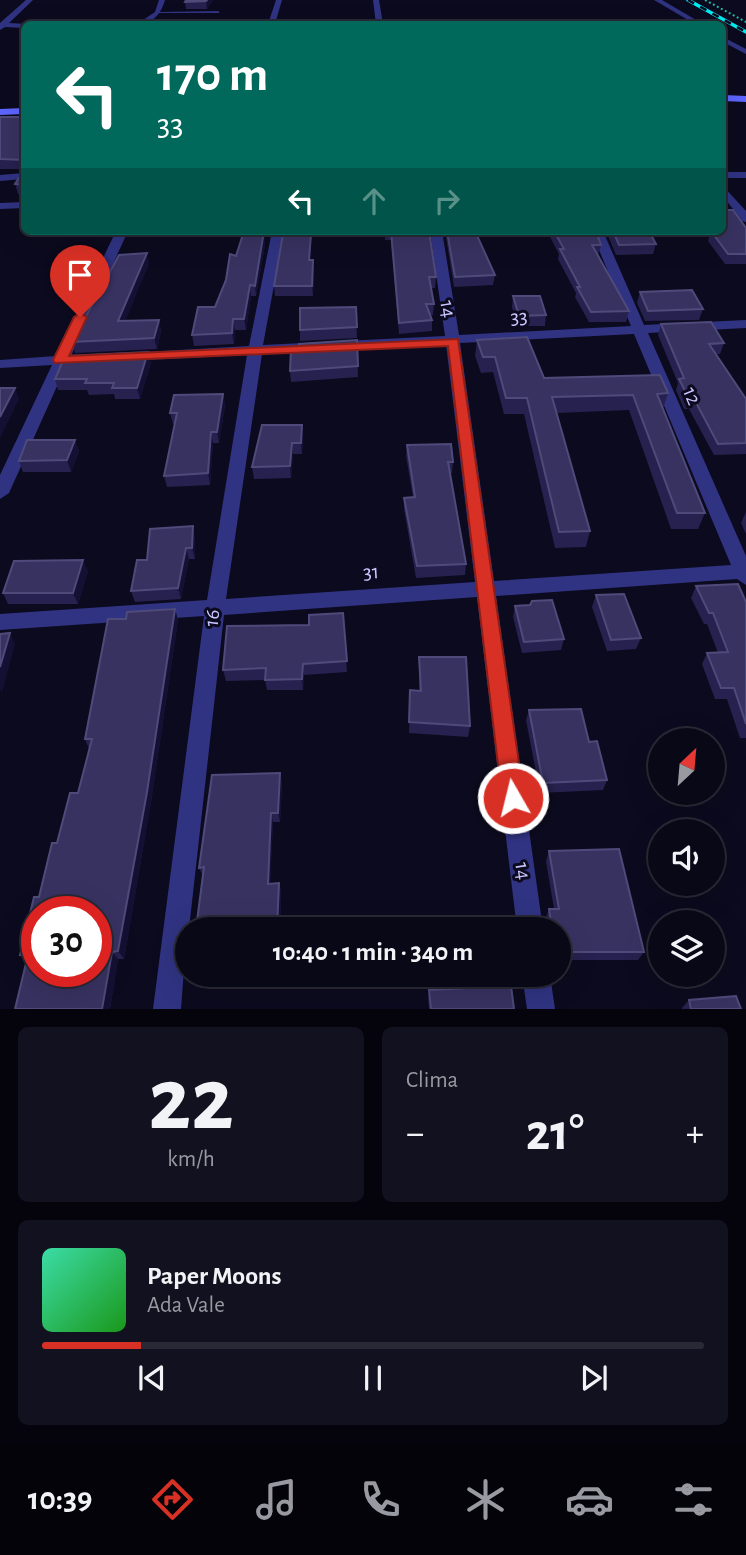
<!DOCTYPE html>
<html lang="es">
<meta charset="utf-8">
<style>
:root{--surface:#090816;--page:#12111f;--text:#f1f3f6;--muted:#999aa1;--line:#292935;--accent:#d93025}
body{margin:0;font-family:"Alegreya Sans",sans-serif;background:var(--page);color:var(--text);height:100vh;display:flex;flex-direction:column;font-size:26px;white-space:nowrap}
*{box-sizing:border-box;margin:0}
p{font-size:23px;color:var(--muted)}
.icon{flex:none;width:38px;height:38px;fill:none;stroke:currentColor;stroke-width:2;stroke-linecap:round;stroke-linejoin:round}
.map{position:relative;height:1009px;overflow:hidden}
.details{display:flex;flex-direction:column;gap:18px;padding:18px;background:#05040c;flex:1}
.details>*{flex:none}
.top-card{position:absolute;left:21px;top:21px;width:705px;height:214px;border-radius:10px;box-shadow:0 7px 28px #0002,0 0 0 2px var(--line);background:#00695c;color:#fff;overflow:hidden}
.needle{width:46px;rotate:26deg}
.tools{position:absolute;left:648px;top:728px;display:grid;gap:14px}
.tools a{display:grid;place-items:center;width:77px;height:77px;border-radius:50%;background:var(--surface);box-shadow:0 7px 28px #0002,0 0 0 2px var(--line);font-size:35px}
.speed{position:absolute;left:21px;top:896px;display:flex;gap:14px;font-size:35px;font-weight:700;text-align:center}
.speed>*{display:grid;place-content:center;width:91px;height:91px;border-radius:50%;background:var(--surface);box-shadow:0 7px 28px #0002,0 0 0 2px var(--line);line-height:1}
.speed .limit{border:10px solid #d22;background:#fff;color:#111}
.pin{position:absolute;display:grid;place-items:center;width:60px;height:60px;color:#fff;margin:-72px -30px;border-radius:50% 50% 50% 0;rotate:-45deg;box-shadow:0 0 7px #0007}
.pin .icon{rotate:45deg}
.me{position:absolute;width:77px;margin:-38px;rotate:352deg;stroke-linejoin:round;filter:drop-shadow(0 0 5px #0008)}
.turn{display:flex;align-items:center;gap:24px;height:147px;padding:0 21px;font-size:32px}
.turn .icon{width:91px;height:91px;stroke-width:2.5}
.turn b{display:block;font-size:49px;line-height:60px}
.lanes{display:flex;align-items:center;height:66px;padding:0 21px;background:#0003;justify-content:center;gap:35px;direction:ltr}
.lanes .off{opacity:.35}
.big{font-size:52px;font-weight:600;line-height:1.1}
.details .tile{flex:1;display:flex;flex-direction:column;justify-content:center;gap:10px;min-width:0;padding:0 24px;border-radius:10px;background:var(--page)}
.details .dial{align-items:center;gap:0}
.dial b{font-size:91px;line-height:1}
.song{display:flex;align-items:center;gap:21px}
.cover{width:84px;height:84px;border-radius:10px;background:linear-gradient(135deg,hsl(160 70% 55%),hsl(120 70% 35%))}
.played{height:7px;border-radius:4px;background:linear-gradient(90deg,var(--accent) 15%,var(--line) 15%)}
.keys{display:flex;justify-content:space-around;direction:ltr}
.heat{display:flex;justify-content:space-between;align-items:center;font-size:38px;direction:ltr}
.details .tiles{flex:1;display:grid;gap:18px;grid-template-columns:1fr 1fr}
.tile:last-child{grid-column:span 2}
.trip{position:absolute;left:175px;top:917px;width:396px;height:70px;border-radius:35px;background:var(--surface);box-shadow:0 7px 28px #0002,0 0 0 2px var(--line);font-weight:600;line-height:70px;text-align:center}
.menu{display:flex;height:112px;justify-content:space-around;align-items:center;background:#040309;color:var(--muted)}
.menu .icon{width:49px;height:49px}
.menu .current{color:var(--accent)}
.menu b{font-size:32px;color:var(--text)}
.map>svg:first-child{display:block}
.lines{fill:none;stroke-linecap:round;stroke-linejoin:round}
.path{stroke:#21b9a5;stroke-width:2;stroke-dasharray:2 2.5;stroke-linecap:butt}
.lane{fill:#303382;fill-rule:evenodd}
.street{fill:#303382;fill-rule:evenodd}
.secondary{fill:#5e65ff;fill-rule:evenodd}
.rail-casing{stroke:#00ebf2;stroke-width:3.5}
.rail{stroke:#0c0a1e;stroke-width:2.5;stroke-dasharray:7;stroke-linecap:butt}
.wall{fill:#26214e}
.shaded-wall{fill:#141033}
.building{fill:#383261;stroke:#4e4a7a;stroke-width:2;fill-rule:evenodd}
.route{fill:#d93025;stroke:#8d1f18;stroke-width:2}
.labels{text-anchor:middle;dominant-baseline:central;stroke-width:6;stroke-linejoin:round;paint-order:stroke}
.street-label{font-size:21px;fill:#c9c7ff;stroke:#0c0a1e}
</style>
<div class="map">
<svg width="746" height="1009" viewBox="0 0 746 1009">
<rect width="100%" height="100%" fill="#0c0a1e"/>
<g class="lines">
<polyline class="path" points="705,0 746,22"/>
<polygon class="lane" points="218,11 220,13 156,13 158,12"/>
<g class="street">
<polygon points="26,0 33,0 9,23 27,24 24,28 5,27 0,30 0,23"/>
<path d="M 159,0 L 165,0 C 161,14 153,24 137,24 L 155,12 Z"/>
<polygon points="276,0 282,0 275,24 268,24"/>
<polygon points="373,0 379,0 383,24 376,24"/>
<polygon points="654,0 662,0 703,24 695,24"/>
<polygon points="723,37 746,49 746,54 723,42"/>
<rect x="723" y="172" width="23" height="6"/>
<polygon points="24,173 24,179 0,181 0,175"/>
<polygon points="723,186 746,211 746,222 742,221 723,196"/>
<polygon points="24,202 24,208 0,209 0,203"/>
<polygon points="116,231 128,231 71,356 87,355 94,359 87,363 67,364 9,493 0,499 0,475 52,365 0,368 0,360 56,356"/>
<path d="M 272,231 L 284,231 L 263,345 L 445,336 L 430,231 L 442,231 L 459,335 L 631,326 L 591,231 L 603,231 L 644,325 L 746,320 L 746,328 L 648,333 L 746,556 L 746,585 L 737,579 L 496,596 L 543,929 L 517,929 L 477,597 L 224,615 L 189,929 L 187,929 L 181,1009 L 153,1009 L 204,616 L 0,630 L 0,614 L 207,600 L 247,355 L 126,361 L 119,357 L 126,353 L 249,346 ZM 634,334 L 731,565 L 494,581 L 460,343 ZM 446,344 L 475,582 L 226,599 L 262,354 Z"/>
<polygon points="522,975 550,975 555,1009 527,1009"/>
</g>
<g class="secondary">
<polygon points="723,95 746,96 746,102 723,101"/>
<polygon points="24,108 24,114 0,115 0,109"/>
</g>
<defs>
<polyline id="rail" points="688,0 746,32"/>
</defs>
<use href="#rail" class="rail-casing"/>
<use href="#rail" class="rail"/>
</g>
<g class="wall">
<polygon points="186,0 213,0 207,9 186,9 185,2"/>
<rect x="0" y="117" width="24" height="52"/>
<polygon points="24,170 24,194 18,194 15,184"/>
<polygon points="746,228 746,264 725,264 708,241 710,234 708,231 723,231"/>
<polygon points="59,231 93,231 92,234 60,234"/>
<polygon points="244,231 265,231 265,245 256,296 251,296 246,330 235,330 234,344 194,346 192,335 215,307 236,256"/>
<polygon points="385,231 429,231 436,277 435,288 431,288 434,304 433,315 430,315 432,320 432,331 399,334 391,240 385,240"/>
<polygon points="445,231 476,231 495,275 493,285 454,287"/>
<polygon points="551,231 596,231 601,245 598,255 629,311 626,322 589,322 575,297 576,293 558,259 559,254 550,237"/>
<polygon points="606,231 649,231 656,244 653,254 616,255"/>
<polygon points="311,244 310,260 314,270 313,296 275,296 274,286"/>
<polygon points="149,263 125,321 159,320 161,331 157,349 75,353 72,342"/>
<polygon points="640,292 703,309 699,320 645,321 637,303"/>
<polygon points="513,296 546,315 545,326 517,326 512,307"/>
<polygon points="356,307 357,338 300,341 300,330"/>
<polygon points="661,324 724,343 720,354 716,354 746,399 746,454 714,455 689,409 684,409 676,390 678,383 658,335"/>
<polygon points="357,340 358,377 291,382 290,371 299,349"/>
<polygon points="477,340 544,378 668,393 663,409 705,513 698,529 671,529 629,410 557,413 590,531 586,547 555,548 524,414 504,414 493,372 481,373 475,356"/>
<polygon points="151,363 140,399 115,399 114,394 89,395 87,390 58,390 55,379"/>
<polygon points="223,394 225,406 219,443 213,443 210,485 167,487 164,476 175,424 173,424 170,413"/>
<polygon points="303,436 302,454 293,454 291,478 254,479 252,467"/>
<polygon points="75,440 79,451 71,472 23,472 19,461"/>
<polygon points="407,445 453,462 452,473 450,473 466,564 465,575 416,578 404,509 404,498 413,497 406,456"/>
<polygon points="746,512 746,534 741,523"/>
<polygon points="195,537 195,559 189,559 181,599 135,602 131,591 147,560"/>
<polygon points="88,571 78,604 8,604 3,593"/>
<polygon points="696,586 746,602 746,738 740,738 727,699 715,699 702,664 707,653 718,653 707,624 704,624 691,598"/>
<polygon points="596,595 641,638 636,649 607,651 592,607"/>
<polygon points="515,606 564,639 561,650 522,653 513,617"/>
<polygon points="175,609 178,620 151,802 124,959 118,959 110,1009 15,1009 27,962 20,955 57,843 78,793 89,749 85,739 126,619"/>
<polygon points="343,613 347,672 304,675 303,690 267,690 265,680 226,681 223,670 309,625"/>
<polygon points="419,657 470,726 468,737 409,733 410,690 419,691"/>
<polygon points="529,710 589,742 607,780 603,790 540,793 526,720"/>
<polygon points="280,773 282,783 280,822 273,822 270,884 279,883 281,892 280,929 196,929 203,876 199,868"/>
<polygon points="549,851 644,952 638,960 558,960 558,929 547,929 546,917 549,909 554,909 546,861"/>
<polygon points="429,990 514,1009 429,1009 428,997"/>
<polygon points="689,1000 741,1009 682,1009 682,1008"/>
</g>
<g class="shaded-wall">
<polygon points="207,0 213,0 207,9 206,1"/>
<polygon points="264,231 265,231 265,245 256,296 255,286"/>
<polygon points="147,253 149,263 121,332 118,321"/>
<polygon points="313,260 314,270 313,296 312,286"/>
<polygon points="250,285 251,296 246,330 244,319"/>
<polygon points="233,319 235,330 234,344 232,333"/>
<polygon points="159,320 161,331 157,349 154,338"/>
<polygon points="148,352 151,363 140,399 137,388"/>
<polygon points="15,388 19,399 0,438 0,417"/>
<polygon points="223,394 225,406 219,443 217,432"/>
<polygon points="302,425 303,436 302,454 301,443"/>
<polygon points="211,432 213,443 210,485 208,473"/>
<polygon points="75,440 79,451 71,472 67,460"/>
<polygon points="292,443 293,454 291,478 290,466"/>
<polygon points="193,526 195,537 195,559 192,548"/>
<polygon points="186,548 189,559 181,599 178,588"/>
<polygon points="83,560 88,571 78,604 73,593"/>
<polygon points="175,609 178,620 151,802 124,959 118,951"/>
<polygon points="10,633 15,644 2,693 0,689 0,667"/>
<polygon points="303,664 304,675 303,690 302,679"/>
<polygon points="280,773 282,783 280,822 278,813"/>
<polygon points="271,813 273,822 270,892 268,884"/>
<polygon points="279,883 281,892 280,929 277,929"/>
<polygon points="112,952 118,959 110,1009 102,1009"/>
</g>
<g class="building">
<polygon points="186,0 207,0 206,1 185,2"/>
<polygon points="0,117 24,117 24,160 0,159"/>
<polygon points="24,170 24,185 15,184"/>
<polygon points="723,210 733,210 746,228 746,254 728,254 711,231 723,231"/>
<polygon points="244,231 264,231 255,286 250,285 244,319 233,319 232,333 192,335 198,307 215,307 226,280 230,254 236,256"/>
<polygon points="391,231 429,231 436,277 429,277 434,304 426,304 432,320 399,323"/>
<polygon points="447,231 475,231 495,275 455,277"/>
<polygon points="554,231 596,231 601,245 592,245 629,311 591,312 577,287 580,287 560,249 564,249"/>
<polygon points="613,231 649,231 656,244 619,245"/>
<polygon points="283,234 311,234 309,260 313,260 312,286 274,286"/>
<polygon points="147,253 118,321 159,320 154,338 72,342 119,255"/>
<polygon points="692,290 703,309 648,311 640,292"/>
<polygon points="513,296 540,296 546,315 519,316"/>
<polygon points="356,307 357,327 300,330 300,308"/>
<polygon points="711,322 724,343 709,344 746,399 746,443 718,444 693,397 688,397 679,379 684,378 661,324"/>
<polygon points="527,337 544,378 660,375 668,393 657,394 705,513 677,513 633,395 552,397 590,531 559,532 527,398 506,398 495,357 483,357 477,340"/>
<polygon points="357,340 358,366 290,371 291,349 299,349 299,344"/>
<polygon points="148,352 137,388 112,388 114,383 85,383 87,379 55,379 65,356"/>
<polygon points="0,388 15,388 0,417"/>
<polygon points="223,394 217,432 211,432 208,473 164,476 177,413 170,413 174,395"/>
<polygon points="262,425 302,425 301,443 292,443 290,466 252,467"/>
<polygon points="27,440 75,440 67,460 19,461"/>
<polygon points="451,444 453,462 448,462 466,564 417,566 404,498 415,497 407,445"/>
<polygon points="193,526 192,548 186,548 178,588 131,591 137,560 147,560 150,529"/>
<polygon points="83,560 73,593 3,593 14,561"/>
<polygon points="738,584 746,602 746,724 734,688 721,688 707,653 728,652 713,613 709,613 696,586"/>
<polygon points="624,594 641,638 611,640 596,595"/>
<polygon points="552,600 564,639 524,642 515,606 530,605 532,601"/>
<path d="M 175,609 L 147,792 L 118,951 L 112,952 L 102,1009 L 15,1009 L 28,955 L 20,955 L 34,897 L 39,897 L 52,843 L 57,843 L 70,793 L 78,793 L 92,739 L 85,739 L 108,619 L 126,619 L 127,612 ZM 37,912 L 96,912 L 96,971 L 37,971 Z"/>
<polygon points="343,613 347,661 303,664 302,679 265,680 266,668 223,670 227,626 309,625 309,615"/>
<polygon points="10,633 0,667 0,634"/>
<polygon points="419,657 466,657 470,726 409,722 410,690 421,691"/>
<polygon points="581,709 589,742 597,741 607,780 543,783 529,710"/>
<polygon points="280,773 278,813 271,813 268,884 279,883 277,929 196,929 204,867 199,868 212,775"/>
<polygon points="619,849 644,952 558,952 558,929 552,929 549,909 559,909 549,851"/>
<polygon points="511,986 514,1009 431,1009 429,990"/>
<polygon points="736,996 741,1009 691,1009 689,1000"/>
</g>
<polygon class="route" points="80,313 87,317 69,356 458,339 524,798 521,805 513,808 505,805 502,798 448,346 55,363 53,360 74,317"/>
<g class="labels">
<g class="street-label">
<text transform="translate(448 309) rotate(81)">14</text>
<text transform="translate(519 317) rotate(-3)">33</text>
<text transform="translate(692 396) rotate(67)">12</text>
<text transform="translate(371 572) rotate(-4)">31</text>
<text transform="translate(212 618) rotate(-83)">16</text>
<text transform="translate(523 871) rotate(82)">14</text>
</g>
</g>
</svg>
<div class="tools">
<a><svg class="needle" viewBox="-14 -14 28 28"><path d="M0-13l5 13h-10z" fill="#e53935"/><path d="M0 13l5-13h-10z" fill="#999aa1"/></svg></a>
<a><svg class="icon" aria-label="sound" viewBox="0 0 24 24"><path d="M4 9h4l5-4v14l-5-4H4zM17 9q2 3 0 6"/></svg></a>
<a><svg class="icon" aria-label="layers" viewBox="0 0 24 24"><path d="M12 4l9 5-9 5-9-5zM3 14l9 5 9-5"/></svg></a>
</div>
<div class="speed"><div class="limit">30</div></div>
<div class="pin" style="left:80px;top:317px;background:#d93025"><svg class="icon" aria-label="arrive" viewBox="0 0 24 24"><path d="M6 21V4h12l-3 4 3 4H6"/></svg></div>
<svg class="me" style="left:513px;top:798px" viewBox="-20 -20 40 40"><circle r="17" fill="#d93025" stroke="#fff" stroke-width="3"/><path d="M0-11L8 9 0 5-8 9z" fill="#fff"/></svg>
<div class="trip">10:40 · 1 min · 340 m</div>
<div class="top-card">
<div class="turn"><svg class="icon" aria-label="left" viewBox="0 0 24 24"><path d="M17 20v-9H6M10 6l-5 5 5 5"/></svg><div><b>170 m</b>33</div></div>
<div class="lanes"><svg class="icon" aria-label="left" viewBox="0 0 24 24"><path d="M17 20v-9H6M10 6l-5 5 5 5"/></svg><svg class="icon off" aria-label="ahead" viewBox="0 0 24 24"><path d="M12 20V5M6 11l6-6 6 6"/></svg><svg class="icon off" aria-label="right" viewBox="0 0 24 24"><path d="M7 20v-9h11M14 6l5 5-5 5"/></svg></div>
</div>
</div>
<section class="details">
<div class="tiles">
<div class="tile dial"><b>22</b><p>km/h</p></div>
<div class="tile"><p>Clima</p>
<div class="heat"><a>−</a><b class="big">21°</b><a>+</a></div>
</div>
<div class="tile">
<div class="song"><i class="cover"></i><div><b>Paper Moons</b><p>Ada Vale</p></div></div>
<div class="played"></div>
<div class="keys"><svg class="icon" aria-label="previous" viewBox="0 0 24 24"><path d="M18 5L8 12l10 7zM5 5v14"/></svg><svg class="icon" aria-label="pause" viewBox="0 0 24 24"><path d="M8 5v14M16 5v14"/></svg><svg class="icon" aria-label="next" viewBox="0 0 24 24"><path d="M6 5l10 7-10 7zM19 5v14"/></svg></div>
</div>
</div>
</section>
<nav class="menu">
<b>10:39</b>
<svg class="icon current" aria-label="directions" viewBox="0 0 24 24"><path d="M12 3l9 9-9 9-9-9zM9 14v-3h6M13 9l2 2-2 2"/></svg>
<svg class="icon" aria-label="music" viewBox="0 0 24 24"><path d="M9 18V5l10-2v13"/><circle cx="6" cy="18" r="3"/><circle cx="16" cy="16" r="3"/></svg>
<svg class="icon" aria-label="phone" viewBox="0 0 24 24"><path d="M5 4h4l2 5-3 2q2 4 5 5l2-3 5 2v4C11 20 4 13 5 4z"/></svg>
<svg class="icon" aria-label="climate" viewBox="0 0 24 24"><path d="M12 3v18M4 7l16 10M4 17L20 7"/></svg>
<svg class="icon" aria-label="car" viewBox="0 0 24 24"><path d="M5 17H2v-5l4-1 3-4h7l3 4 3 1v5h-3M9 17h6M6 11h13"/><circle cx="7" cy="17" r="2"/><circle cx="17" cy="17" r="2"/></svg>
<svg class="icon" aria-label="filters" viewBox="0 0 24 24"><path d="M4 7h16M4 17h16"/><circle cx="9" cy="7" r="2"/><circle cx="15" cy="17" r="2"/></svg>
</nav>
